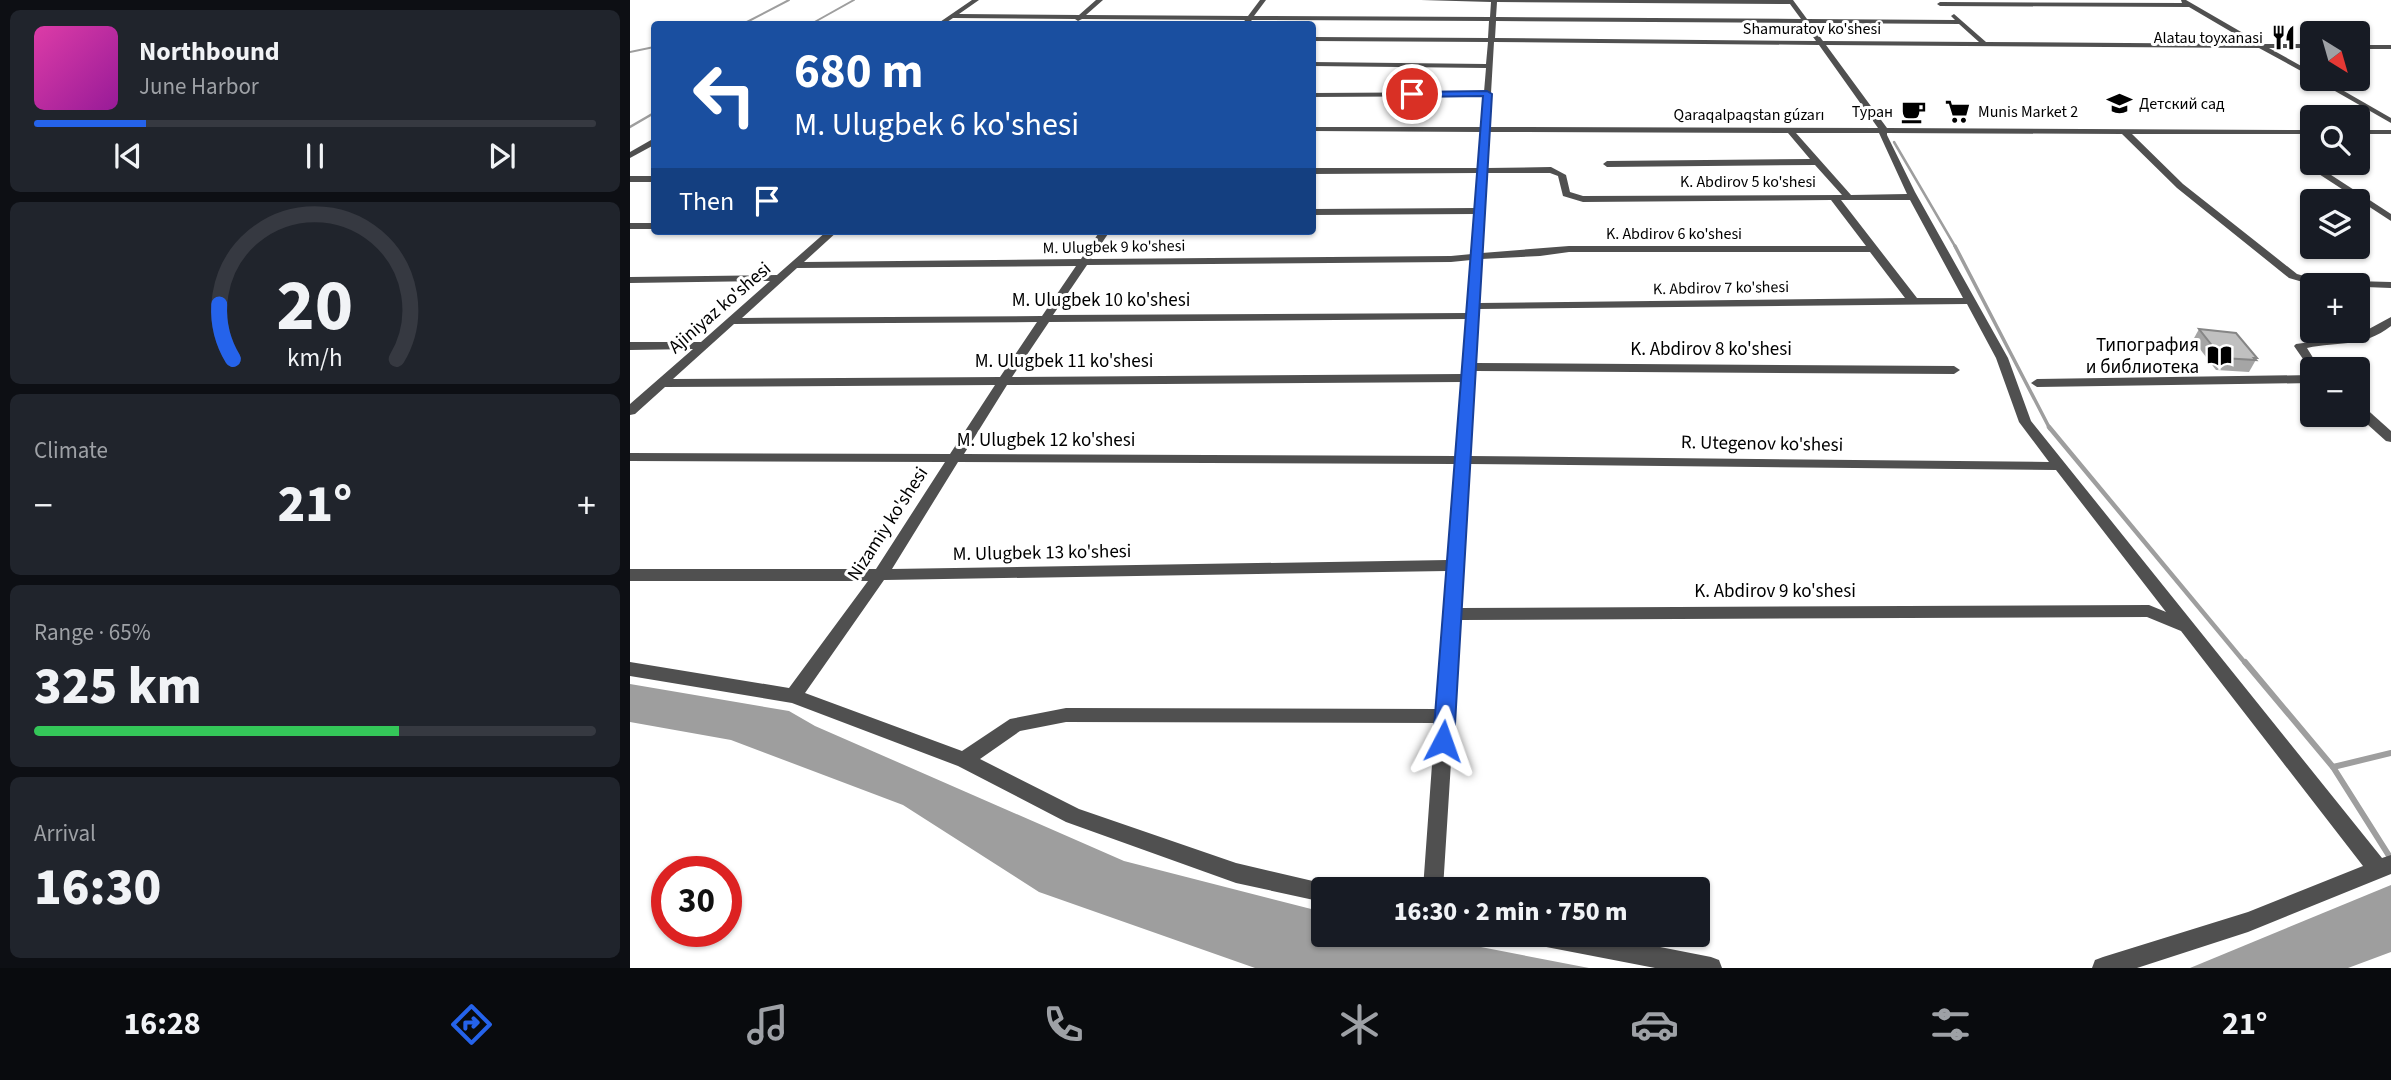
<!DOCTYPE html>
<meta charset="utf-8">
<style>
:root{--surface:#171b24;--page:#20242c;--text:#f1f3f6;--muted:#9ea1a6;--line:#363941;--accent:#2563eb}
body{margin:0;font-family:"Source Sans 3",sans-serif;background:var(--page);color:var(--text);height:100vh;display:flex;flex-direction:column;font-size:26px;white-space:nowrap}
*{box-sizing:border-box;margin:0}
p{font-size:23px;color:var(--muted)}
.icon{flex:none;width:38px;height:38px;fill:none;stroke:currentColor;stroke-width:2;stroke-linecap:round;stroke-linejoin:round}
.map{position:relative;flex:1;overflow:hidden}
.sheet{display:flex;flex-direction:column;gap:10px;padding:10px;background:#0d0f14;width:630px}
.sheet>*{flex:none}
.guide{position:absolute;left:21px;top:21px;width:665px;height:214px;border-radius:7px;box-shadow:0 2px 5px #0004;background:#1a4fa0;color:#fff;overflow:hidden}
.needle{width:46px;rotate:143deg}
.tools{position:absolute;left:1670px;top:21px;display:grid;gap:14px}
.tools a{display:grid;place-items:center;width:70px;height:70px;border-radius:7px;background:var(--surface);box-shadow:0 2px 5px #0004;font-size:35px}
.speed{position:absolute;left:21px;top:856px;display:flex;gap:14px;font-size:35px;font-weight:700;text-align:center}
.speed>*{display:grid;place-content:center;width:91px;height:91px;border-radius:50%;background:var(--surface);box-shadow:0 2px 5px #0004;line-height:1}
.speed .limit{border:10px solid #d22;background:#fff;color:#111}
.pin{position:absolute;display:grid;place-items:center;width:60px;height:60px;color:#fff;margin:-30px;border:4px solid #fff;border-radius:50%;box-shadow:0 2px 7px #0007}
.me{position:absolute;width:77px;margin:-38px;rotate:4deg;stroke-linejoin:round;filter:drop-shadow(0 0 5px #0008)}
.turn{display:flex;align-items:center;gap:24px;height:147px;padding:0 28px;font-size:32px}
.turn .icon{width:91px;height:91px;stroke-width:2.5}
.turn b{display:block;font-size:49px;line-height:60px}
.then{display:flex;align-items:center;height:66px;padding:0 28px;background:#0003;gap:14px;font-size:26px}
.big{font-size:52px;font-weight:800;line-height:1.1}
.sheet .widget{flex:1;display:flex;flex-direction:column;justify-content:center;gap:10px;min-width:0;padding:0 24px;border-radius:10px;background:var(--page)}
.sheet .dial{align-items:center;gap:0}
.dial svg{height:182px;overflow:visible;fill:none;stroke:var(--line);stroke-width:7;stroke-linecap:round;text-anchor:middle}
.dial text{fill:var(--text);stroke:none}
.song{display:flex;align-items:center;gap:21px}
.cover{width:84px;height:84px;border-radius:10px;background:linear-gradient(135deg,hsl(320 70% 55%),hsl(300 70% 35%))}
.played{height:7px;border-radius:4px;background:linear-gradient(90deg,var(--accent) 20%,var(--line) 20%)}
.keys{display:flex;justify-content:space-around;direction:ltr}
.heat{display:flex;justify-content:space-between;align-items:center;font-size:38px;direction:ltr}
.charge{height:10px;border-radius:5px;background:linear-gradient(90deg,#34c759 65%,var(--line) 0)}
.trip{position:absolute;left:681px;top:877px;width:399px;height:70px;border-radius:7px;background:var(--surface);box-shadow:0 2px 5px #0004;font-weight:800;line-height:70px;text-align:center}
.menu{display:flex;height:112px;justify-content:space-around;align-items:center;background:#090b0e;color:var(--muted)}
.menu .icon{width:49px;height:49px}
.menu .selected{color:var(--accent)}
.menu b{font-size:32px;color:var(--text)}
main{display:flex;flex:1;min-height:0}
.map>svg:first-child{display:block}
.water{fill:#9e9e9e}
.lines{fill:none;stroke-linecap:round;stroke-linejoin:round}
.stream-far4{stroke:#9e9e9e;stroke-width:2}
.stream-far3{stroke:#9e9e9e;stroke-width:2.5}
.stream-far2{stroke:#9e9e9e;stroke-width:3.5}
.stream-far1{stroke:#9e9e9e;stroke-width:4.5}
.stream{stroke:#9e9e9e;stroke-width:6}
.minor{fill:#505050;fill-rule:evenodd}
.wall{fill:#a5a5a5}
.building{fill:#c0c0c0;stroke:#868686;stroke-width:2}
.route{fill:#2563eb;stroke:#184099;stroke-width:2}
.labels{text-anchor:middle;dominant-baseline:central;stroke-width:6;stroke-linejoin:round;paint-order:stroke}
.far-street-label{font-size:16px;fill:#000;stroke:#fff}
.far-poi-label{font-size:16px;fill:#000;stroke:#fff;text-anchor:end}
.street-label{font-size:19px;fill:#000;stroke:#fff}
.poi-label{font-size:19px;fill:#000;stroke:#fff;text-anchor:end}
</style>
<main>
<section class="sheet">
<div class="widget">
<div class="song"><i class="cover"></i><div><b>Northbound</b><p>June Harbor</p></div></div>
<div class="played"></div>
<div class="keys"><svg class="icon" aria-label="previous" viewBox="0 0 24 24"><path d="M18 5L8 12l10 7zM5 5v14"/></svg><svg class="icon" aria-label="pause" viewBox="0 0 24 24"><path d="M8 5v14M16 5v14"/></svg><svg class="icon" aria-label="next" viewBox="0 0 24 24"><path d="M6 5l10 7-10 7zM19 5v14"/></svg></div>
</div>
<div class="widget dial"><svg viewBox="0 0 100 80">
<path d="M14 69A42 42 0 1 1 86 69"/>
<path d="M14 69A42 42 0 0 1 8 45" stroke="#2563eb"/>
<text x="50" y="56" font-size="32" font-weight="700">20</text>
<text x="50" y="72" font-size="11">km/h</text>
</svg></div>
<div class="widget"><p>Climate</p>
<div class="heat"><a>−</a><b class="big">21°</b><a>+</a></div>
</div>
<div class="widget"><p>Range · 65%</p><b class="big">325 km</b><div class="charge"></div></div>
<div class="widget"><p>Arrival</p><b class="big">16:30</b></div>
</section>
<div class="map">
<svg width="1761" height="968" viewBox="0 0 1761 968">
<rect width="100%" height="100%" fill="#fff"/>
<g class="water">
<polygon points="0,684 159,711 185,726 494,861 693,912 693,934 789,935 959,968 625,968 409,892 273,805 101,740 0,722"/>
<polygon points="1761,885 1761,952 1718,968 1560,968"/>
</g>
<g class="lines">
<g class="stream-far4">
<polyline points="113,24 159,0"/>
<polyline points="181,24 224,0"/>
<polyline points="0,52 24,47"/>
</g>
<g class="stream-far3">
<polyline points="0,127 24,113"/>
<polyline points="1264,142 1326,248"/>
</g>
<polyline class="stream-far2" points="1325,246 1420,429"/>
<polyline class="stream-far1" points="1419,427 1616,664"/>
<g class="stream">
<polyline points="1615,662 1703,767 1761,859"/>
<polyline points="1703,767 1761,753"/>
</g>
<g class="minor">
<path d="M 342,0 L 349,0 L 329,14 L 449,15 L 466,0 L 473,0 L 456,15 L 618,16 L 630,0 L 636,0 L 624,16 L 860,17 L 861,2 L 791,0 L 1163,0 L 1177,19 L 1325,20 L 1321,16 L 1324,14 L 1356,42 L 1622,44 L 1559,7 L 1310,6 L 1307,4 L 1310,2 L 1552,3 L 1551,0 L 1556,0 L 1632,44 L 1682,44 L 1682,48 L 1639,48 L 1682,72 L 1682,77 L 1629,48 L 1196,45 L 1257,128 L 1682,130 L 1682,134 L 1502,134 L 1553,184 L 1667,274 L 1688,280 L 1761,282 L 1761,288 L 1683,285 L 1659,278 L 1547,188 L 1492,134 L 1257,133 L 1257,135 L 1285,192 L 1378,358 L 1401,421 L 1752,858 L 1761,855 L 1761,874 L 1618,932 L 1507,968 L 1462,968 L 1465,960 L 1473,957 L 1618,912 L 1733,866 L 1551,631 L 1517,617 L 830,620 L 813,889 L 793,889 L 805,723 L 436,722 L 390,731 L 350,759 L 449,809 L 606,863 L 700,885 L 702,889 L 693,889 L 693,902 L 606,883 L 436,822 L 328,766 L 162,703 L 0,676 L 0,662 L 159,688 L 238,581 L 0,581 L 0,569 L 246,569 L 315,462 L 0,461 L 0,453 L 320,454 L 365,385 L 35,387 L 5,414 L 0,415 L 0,404 L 63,349 L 0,350 L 0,342 L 71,342 L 140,281 L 0,283 L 0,277 L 147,275 L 197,231 L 208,231 L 174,262 L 451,259 L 470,231 L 480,231 L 461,259 L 821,256 L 842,254 L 845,214 L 682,215 L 682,209 L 845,208 L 848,173 L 682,174 L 682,168 L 848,168 L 851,132 L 682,131 L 682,127 L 851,127 L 854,96 L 682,97 L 682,93 L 854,92 L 856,68 L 682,66 L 682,62 L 856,64 L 858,42 L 682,41 L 682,37 L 858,38 L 859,21 L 622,20 L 618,24 L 614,24 L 613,23 L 615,20 L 452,19 L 448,21 L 445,19 L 323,18 L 314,24 L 307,24 ZM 867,2 L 1160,4 L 1171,19 L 866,17 ZM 866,21 L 1173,23 L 1186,41 L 865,38 ZM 1180,23 L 1329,24 L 1349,42 L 1193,41 ZM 864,42 L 1189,45 L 1248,128 L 859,127 ZM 859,132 L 1158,133 L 1180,159 L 977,161 L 973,164 L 977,167 L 1185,165 L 1212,195 L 953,196 L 940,192 L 936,175 L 921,167 L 857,168 ZM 1166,133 L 1249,133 L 1277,194 L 1221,195 ZM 857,173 L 920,173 L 928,176 L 933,196 L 953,202 L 1201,200 L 1236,246 L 939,246 L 852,253 ZM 1211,200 L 1280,200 L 1333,298 L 1287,298 ZM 939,252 L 1240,252 L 1275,298 L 849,303 L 851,259 L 910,256 ZM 841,260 L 837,313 L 423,315 L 457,265 L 821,262 ZM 446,266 L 412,316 L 112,318 L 167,268 ZM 1337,304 L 1366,358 L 1389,422 L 1419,462 L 839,456 L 845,371 L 1324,374 L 1330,370 L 1324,366 L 845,363 L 848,309 ZM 836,319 L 832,374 L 382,377 L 419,322 ZM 407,322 L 370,377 L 43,379 L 104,324 ZM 832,382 L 826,456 L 334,454 L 377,385 ZM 328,462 L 825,464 L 818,560 L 262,569 ZM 839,464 L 1426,470 L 1536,612 L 1519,605 L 830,608 ZM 817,571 L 807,709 L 436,708 L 380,719 L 332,751 L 175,693 L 254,580 Z"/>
<rect x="1727" y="45" width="34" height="4"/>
<polygon points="1684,79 1693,79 1761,118 1761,123"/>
<rect x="1727" y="130" width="34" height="4"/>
<polygon points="21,140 24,140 24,145 0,158 0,152"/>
<polygon points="1675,158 1761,214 1761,221 1672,163 1671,161"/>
<rect x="0" y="176" width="24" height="6"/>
<rect x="0" y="223" width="24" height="6"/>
<path d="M 1761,317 L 1761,326 C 1733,348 1709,341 1677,348 L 1690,369 L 1682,369 L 1682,372 L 1664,346 L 1666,344 L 1726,336 Z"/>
<polygon points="1682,375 1682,383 1407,387 1401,383 1407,379"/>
<polygon points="1727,404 1732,405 1761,431 1761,442 1756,441 1727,415"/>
<polygon points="895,934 964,934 1081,957 1089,960 1092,968 1025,968 906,945 898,941"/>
</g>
</g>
<polygon class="wall" points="1569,329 1627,358 1619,372 1586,370 1563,340"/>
<polygon class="building" points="1569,329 1606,333 1627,358 1624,358 1626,360 1592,358"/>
<polygon class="route" points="857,91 862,94 824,741 821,747 813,749 806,747 803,741 853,96 782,97 778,94 782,92"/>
<defs>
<symbol id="restaurant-bare" viewBox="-9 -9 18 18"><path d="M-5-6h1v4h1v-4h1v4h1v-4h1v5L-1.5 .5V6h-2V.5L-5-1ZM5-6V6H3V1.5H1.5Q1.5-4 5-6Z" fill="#000" stroke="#fff" stroke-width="2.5" paint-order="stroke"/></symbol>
<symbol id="school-bare" viewBox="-9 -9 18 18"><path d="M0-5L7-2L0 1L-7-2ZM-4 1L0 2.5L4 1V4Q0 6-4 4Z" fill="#000" stroke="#fff" stroke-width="2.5" paint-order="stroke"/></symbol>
<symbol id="cafe-bare" viewBox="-9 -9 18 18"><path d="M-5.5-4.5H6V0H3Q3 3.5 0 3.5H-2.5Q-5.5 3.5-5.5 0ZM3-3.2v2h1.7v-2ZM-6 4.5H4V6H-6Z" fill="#000" stroke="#fff" stroke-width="2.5" paint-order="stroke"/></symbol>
<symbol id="supermarket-bare" viewBox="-9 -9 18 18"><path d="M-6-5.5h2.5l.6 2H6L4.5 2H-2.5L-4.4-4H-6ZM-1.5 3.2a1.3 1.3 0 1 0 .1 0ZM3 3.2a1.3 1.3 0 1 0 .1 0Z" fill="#000" stroke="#fff" stroke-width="2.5" paint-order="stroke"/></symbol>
<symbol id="library-bare" viewBox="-9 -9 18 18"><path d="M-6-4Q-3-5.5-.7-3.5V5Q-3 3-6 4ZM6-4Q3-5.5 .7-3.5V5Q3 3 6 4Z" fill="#000" stroke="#fff" stroke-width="2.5" paint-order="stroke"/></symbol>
</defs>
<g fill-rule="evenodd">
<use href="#restaurant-bare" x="1636" y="20" width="35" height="35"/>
<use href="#school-bare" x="1472" y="86" width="35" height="35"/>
<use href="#cafe-bare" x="1266" y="94" width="35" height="35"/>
<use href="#supermarket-bare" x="1310" y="94" width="35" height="35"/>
<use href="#library-bare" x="1572" y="338" width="35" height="35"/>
</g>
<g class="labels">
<g class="far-street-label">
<text x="1182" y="29">Shamuratov ko'shesi</text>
<text x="1119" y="115">Qaraqalpaqstan gúzarı</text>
<text x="1118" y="182">K. Abdirov 5 ko'shesi</text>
<text x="1044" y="234">K. Abdirov 6 ko'shesi</text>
<text transform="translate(484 247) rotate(-1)">M. Ulugbek 9 ko'shesi</text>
<text transform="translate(1091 288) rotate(-1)">K. Abdirov 7 ko'shesi</text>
</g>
<g class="far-poi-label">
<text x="1633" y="38">Alatau toyxanasi</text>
<text x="1509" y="104" text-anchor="start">Детский сад</text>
<text x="1263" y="112">Туран</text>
<text x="1348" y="112" text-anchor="start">Munis Market 2</text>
</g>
<g class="street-label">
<text x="471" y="300">M. Ulugbek 10 ko'shesi</text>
<text transform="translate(90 308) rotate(-41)">Ajiniyaz ko'shesi</text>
<text x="1081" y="349">K. Abdirov 8 ko'shesi</text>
<text x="434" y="361">M. Ulugbek 11 ko'shesi</text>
<text x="416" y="440">M. Ulugbek 12 ko'shesi</text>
<text transform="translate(1132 444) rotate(1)">R. Utegenov ko'shesi</text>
<text transform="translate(258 524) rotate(-57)">Nizamiy ko'shesi</text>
<text transform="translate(412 553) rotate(-1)">M. Ulugbek 13 ko'shesi</text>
<text x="1145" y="591">K. Abdirov 9 ko'shesi</text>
</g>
<g class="poi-label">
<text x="1569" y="345">Типография<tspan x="1569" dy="22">и библиотека</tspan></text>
</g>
</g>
</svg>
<div class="tools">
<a><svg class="needle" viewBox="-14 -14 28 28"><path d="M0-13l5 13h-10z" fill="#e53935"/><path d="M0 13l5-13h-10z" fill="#9ea1a6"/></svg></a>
<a><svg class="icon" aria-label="search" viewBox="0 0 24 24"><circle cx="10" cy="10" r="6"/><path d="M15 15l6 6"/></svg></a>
<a><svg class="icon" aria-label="layers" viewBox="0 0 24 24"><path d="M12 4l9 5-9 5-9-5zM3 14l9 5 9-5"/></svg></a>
<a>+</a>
<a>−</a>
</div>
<div class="speed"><div class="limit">30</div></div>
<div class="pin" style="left:782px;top:94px;background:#d93025"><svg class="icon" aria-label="arrive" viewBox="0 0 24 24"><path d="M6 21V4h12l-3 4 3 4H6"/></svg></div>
<svg class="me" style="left:813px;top:741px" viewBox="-20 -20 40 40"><path d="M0-17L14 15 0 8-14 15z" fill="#2563eb" stroke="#fff" stroke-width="4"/></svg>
<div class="trip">16:30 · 2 min · 750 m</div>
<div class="guide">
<div class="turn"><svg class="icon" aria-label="left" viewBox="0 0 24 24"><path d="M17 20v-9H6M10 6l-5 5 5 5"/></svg><div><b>680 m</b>M. Ulugbek 6 ko'shesi</div></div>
<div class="then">Then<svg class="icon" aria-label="arrive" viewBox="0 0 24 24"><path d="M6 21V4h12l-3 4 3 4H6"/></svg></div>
</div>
</div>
</main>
<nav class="menu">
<b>16:28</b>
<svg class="icon selected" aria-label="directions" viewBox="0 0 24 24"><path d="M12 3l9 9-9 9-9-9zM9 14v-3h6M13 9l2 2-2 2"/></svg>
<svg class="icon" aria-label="music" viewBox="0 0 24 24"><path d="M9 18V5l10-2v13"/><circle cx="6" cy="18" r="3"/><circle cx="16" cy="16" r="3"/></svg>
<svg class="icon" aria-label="phone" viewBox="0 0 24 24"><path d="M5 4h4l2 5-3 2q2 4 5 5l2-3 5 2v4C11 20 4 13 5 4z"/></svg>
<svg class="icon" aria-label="climate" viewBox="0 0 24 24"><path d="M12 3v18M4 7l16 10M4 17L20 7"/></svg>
<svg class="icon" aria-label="car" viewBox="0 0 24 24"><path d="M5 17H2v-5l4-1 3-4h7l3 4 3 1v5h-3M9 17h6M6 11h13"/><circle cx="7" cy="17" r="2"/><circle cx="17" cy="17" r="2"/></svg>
<svg class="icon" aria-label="filters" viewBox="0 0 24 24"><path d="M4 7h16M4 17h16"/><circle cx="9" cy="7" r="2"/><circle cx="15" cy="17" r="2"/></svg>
<b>21°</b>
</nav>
